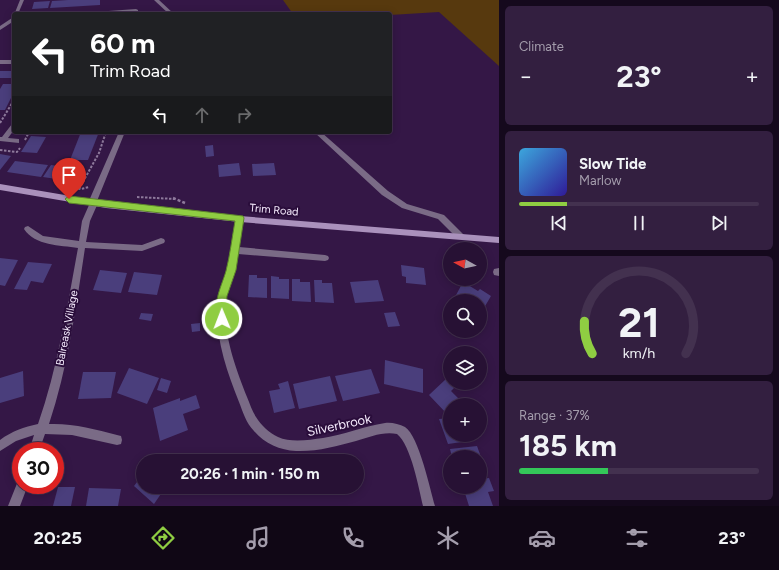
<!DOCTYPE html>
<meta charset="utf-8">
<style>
:root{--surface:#271134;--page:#331f40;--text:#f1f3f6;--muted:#a49dac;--line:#43314f;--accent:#8fcd42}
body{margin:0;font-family:Figtree,sans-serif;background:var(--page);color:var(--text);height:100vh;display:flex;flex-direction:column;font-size:15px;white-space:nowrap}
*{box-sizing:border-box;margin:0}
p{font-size:13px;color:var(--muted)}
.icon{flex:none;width:22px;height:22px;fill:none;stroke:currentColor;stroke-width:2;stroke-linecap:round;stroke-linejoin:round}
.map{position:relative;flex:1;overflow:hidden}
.drawer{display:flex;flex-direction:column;gap:6px;padding:6px;background:#15091d;width:280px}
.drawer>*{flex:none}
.guide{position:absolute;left:12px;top:12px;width:380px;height:122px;border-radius:4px;box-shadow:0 2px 10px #0003,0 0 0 1px var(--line);background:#202124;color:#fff;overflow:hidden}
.needle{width:26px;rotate:278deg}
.buttons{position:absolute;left:443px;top:242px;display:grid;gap:8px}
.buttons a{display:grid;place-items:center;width:44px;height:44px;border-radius:50%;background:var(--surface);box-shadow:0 2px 10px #0003,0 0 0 1px var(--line);font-size:20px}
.speed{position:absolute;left:12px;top:442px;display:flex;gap:8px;font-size:20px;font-weight:700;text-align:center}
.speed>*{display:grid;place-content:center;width:52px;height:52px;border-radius:50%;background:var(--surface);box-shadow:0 2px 10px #0003,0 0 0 1px var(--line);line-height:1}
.speed .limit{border:6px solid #d22;background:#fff;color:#111}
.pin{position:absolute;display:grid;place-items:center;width:34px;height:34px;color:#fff;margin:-41px -17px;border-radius:50% 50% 50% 0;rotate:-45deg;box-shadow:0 0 4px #0007}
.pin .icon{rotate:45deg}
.me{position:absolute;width:44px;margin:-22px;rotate:359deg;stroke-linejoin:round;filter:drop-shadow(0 0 3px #0008)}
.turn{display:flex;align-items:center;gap:14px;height:84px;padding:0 12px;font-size:18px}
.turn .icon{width:52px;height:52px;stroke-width:2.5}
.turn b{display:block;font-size:28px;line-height:34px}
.lanes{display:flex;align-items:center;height:38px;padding:0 12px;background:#0003;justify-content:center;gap:20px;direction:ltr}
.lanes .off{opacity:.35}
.big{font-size:30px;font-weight:700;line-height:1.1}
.drawer .tile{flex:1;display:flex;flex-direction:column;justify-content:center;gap:6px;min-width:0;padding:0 14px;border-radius:6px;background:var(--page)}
.drawer .dial{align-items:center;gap:0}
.dial svg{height:104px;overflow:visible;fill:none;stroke:var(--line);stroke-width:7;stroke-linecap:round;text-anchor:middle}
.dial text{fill:var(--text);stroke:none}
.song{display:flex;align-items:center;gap:12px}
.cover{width:48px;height:48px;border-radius:6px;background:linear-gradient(135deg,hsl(200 70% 55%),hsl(250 70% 35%))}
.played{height:4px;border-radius:2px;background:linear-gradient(90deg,var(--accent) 20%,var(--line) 20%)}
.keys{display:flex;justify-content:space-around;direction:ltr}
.heat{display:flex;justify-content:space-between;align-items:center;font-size:22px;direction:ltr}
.charge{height:6px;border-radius:3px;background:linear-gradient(90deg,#34c759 37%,var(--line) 0)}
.trip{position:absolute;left:136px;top:454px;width:228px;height:40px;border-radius:20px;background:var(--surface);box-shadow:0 2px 10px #0003,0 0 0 1px var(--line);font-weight:700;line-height:40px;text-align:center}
.dock{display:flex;height:64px;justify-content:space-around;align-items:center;background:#100715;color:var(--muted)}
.dock .icon{width:28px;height:28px}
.dock .on{color:var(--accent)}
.dock b{font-size:18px;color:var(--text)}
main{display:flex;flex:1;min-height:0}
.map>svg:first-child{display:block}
.green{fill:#57390e}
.building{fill:#4a3e7c}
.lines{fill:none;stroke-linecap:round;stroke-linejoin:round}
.path-far1{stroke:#8e7a9c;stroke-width:2;stroke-dasharray:2.5 1.5;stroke-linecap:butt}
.path{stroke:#8e7a9c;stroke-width:2.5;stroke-dasharray:3 2;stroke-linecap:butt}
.street{fill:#7a6b86;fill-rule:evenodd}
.secondary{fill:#aa91bc;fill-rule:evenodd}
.route{fill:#8fcd42;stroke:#5d852b}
.labels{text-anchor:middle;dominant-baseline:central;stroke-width:4;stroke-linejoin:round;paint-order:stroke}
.street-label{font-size:11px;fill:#f6ecfe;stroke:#2a0d3b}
.near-street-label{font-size:13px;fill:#f6ecfe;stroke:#2a0d3b}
</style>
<main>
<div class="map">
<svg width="499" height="506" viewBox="0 0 499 506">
<rect width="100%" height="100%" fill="#341746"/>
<polygon class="green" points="283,0 499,0 499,66 439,12 390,15 390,14 293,14"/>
<g class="building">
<polygon points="68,0 100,0 100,5 50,8 52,1"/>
<polygon points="50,1 48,8 32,9 34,2"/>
<rect x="0" y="71" width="14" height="7"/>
<polygon points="3,84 14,84 14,92 5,110 0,110 0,89"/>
<polygon points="81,132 99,132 88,160 70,160"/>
<polygon points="31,136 46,137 37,153 21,152"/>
<polygon points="213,145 214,156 206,157 205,146"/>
<polygon points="0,154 11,156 0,170"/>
<polygon points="15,161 31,163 48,165 41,177 7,172"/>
<polygon points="239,163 241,175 219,177 218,165"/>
<polygon points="274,163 276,175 253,176 252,164"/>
<polygon points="51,165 66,167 83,169 76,182 43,177"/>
<polygon points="0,258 18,260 5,286 0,285"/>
<polygon points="28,262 52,264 43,283 31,281 27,290 14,289"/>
<polygon points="401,265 424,268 426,285 406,283 406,277 402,276"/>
<polygon points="100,270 127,273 121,293 93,290"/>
<polygon points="134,272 162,275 157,295 128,292"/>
<polygon points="249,275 257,275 257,278 267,278 267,298 248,297"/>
<polygon points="271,276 279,277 279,279 289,279 289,299 271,298"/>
<polygon points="292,279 300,279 300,282 310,282 311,302 292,301"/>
<polygon points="314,280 322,280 322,283 332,283 334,303 315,302"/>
<polygon points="378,280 384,301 355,303 350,282"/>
<polygon points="463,282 478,291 480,289 491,296 481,313 480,312 480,301 462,301 455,297"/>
<polygon points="395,312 400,326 388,327 384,313"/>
<polygon points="141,313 153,314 151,321 139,319"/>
<polygon points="200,323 200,331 192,332 191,324"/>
<polygon points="385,360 423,369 423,393 384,384"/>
<polygon points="129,368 159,378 147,404 117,393"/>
<polygon points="371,369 380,393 343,401 335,376"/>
<polygon points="23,371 24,396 0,403 0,378"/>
<polygon points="83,372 116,372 111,398 78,399"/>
<polygon points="330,376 337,401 299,409 293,384"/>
<polygon points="161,378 171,381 167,393 157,390"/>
<polygon points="446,379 454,388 451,391 460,400 455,405 450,405 450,410 447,414 429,395"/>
<polygon points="288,381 295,408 274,413 269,391 280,389 278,384"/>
<polygon points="196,395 200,408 183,414 188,430 160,441 153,408 180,398 180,401"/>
<polygon points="450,418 450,435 467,435 469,441 448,444 439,419"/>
<polygon points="477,446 481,457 452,457 450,449"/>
<polygon points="201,457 217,459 217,461 201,461"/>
<polygon points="143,474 143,487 177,487 172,494 165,488 154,504 134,486"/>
<polygon points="489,478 494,491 488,492 493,506 469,506 463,487 480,487 480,479"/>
<polygon points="58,487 75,487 71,506 53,506"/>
<polygon points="89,488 121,489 118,506 86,506"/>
</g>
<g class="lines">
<g class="path-far1">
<polyline points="0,123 14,100"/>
<polyline points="25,140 29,132"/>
<polyline points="0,150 17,152 20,148"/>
<polyline points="66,187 81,189 89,187"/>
<polyline points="79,189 99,153 106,132"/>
<polyline points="137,197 175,199"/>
</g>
<polyline class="path" points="173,198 185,203"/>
<g class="street">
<polygon points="20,0 24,0 18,14 14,15"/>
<polygon points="154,0 159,0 174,14 169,14"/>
<polygon points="136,9 138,10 138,11 101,14 79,14 81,13"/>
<polygon points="12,18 14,18 14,21 0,30 0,26"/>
<rect x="0" y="60" width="14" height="4"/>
<polygon points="12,124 14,124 14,130 8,138 19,139 19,143 0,141 0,137 2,137"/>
<path d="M 119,132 L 125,132 L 97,201 L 98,203 L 90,221 L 86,242 L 142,245 L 161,238 L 164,239 L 165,241 L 164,243 L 142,251 L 85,248 C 76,307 68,367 49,424 C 72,423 95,429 117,435 L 121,436 L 122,440 L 121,444 L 117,445 L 72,435 L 45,434 L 39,451 L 29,451 L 34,435 L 16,441 L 0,451 L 0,440 C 12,431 24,427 38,424 C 58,367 67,307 78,248 C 60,245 35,246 24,229 L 25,227 L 28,226 L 43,236 L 79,241 L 82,221 L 89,205 L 88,203 Z"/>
<polygon points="314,132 321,132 388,191 407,204 444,215 464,235 465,237 464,239 458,239 438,219 402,208 382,195"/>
<path d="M 240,216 L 244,219 L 239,247 L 325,255 L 328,256 L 329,258 L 328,260 L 325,261 L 238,254 C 235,270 227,287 226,304 C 223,335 236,369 247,397 C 250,404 252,411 256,417 C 261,425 269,433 278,437 C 291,443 309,440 323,438 C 344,435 364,426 385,423 C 391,422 399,424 405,427 C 419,436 430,489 435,506 L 423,506 C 419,489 411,445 397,434 C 384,431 369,437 356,441 C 337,446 316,452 296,451 C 280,450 265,444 254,431 C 246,423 243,412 239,402 C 227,372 216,340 217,308 C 217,294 224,282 227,270 C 231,253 233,236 236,219 Z"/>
<polygon points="499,268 499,276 494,275 493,272 494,269"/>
<polygon points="21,480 21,485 28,485 20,506 8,506 18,481"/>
</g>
<polygon class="secondary" points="0,184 106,202 240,216 499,237 499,243 240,222 106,208 0,190"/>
</g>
<path class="route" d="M 69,196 L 243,216 L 244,218 L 236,270 L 227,296 L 226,308 L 227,319 L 226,323 L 222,324 L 219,323 C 211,305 221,288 226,271 C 230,255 232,238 235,221 L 69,203 L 65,199 Z"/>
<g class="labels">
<g class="street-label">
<text transform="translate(274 210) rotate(5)">Trim Road</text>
<text transform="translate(67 328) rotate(-79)">Balreask Village</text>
</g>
<g class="near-street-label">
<text transform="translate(339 425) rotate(-12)">Silverbrook</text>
</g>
</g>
</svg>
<div class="buttons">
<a><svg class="needle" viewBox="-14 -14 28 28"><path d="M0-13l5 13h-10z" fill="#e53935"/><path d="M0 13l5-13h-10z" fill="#a49dac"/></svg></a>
<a><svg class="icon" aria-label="search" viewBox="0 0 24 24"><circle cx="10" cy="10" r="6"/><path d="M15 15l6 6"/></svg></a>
<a><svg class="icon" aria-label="layers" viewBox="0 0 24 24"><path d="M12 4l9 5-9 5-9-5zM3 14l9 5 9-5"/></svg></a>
<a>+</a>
<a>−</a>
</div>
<div class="speed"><div class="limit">30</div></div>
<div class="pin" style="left:69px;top:199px;background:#d93025"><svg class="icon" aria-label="arrive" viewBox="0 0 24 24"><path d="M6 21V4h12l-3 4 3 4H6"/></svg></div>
<svg class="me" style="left:222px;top:319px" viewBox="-20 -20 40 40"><circle r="17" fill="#8fcd42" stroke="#fff" stroke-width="3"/><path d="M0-11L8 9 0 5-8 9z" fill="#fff"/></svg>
<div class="trip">20:26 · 1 min · 150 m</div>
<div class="guide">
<div class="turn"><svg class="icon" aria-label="left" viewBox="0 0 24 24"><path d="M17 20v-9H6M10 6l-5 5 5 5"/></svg><div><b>60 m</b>Trim Road</div></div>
<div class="lanes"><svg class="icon" aria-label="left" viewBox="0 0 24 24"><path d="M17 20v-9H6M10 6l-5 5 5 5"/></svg><svg class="icon off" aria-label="ahead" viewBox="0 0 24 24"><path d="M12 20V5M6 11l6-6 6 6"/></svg><svg class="icon off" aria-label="right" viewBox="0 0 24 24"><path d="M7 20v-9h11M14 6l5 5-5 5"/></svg></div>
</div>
</div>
<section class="drawer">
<div class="tile"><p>Climate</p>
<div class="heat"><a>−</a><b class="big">23°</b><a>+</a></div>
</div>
<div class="tile">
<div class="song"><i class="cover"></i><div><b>Slow Tide</b><p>Marlow</p></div></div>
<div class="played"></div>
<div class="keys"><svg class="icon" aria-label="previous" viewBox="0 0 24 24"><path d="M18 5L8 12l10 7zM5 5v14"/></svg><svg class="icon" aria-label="pause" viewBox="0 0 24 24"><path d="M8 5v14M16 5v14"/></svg><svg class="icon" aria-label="next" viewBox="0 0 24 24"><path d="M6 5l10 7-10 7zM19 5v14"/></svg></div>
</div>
<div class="tile dial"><svg viewBox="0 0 100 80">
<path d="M14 69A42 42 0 1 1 86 69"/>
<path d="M14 69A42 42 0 0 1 8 44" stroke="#8fcd42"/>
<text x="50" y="56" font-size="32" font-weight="700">21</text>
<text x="50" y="72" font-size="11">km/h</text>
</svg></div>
<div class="tile"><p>Range · 37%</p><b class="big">185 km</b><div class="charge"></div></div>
</section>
</main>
<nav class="dock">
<b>20:25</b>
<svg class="icon on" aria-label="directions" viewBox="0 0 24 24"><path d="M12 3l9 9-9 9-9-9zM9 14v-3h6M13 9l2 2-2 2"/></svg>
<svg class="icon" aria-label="music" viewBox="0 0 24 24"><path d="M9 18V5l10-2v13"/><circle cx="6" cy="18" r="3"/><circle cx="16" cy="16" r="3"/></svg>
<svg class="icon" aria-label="phone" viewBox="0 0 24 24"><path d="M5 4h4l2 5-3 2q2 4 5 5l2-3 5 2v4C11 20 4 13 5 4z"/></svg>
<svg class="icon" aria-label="climate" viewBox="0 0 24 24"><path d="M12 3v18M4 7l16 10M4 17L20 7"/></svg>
<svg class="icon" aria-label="car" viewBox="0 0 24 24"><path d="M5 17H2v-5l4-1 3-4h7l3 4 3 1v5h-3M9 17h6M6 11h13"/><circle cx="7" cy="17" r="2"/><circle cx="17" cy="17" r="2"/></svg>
<svg class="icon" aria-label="filters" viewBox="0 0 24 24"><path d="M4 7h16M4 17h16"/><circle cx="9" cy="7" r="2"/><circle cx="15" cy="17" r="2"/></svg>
<b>23°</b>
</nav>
